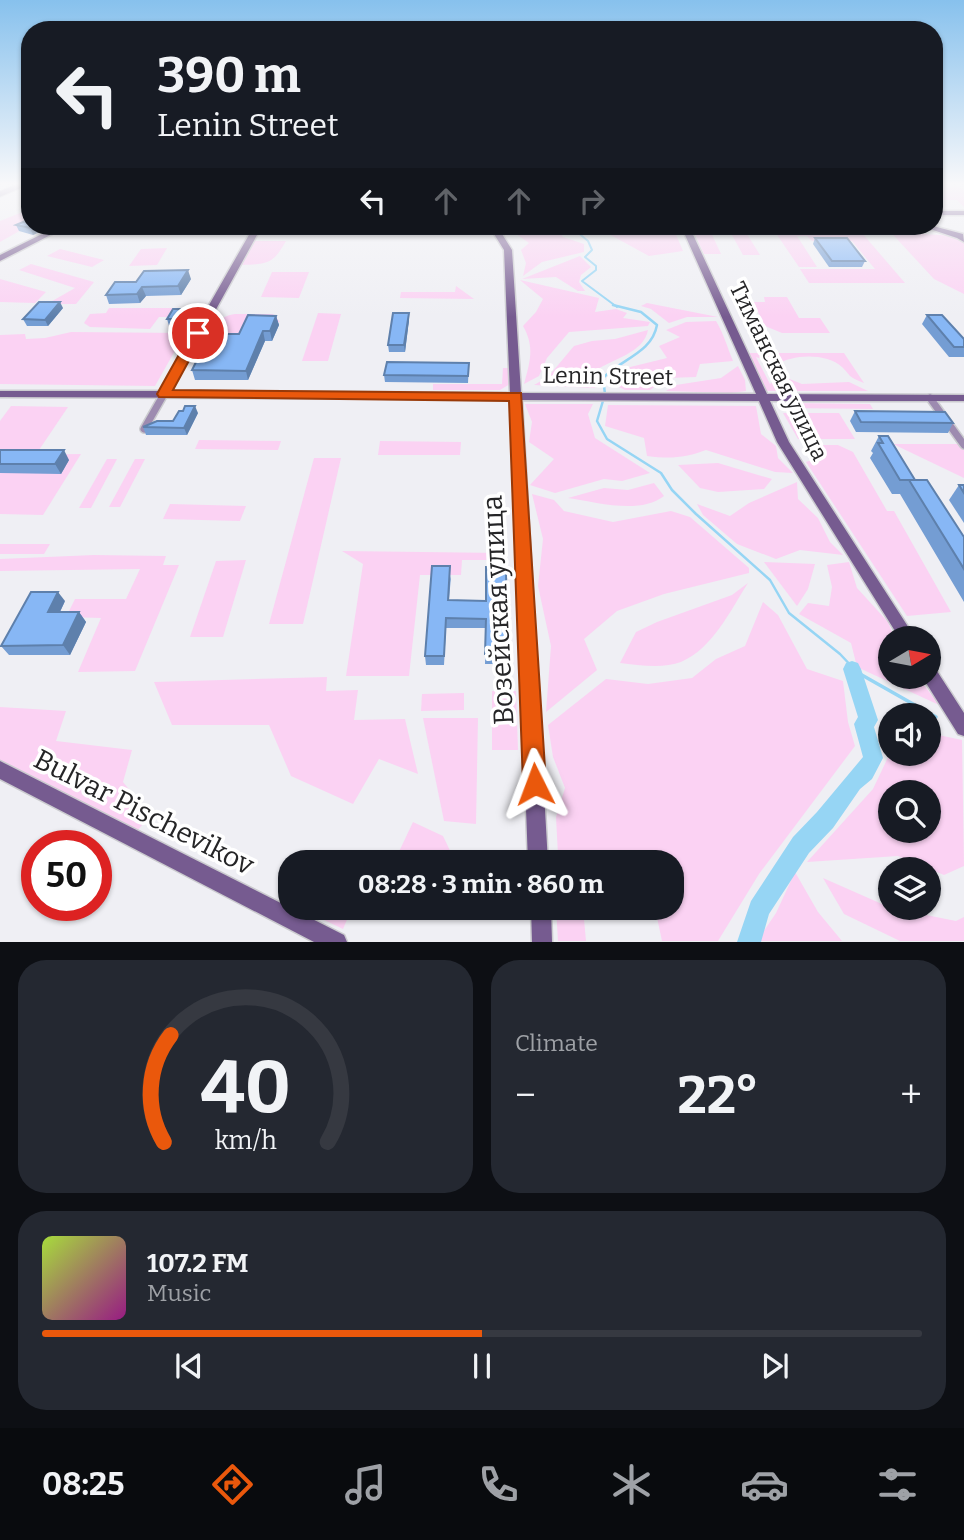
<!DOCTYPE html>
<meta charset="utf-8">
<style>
:root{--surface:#171b24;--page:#242831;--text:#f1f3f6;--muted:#9ea1a6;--line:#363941;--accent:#ea580c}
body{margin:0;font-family:Bitter,serif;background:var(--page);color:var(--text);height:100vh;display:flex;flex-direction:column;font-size:26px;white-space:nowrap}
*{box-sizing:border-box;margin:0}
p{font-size:23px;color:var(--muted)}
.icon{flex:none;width:38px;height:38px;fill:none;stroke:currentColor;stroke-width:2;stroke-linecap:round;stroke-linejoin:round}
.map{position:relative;height:942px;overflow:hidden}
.details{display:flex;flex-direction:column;gap:18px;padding:18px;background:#0d0f14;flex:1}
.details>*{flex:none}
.hud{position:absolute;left:21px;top:21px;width:922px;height:214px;border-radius:28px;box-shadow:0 2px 5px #0004;background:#171b24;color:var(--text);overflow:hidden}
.needle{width:46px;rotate:80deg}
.fabs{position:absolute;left:878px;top:626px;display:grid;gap:14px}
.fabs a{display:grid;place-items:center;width:63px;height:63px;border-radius:50%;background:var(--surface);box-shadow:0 2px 5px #0004;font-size:35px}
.speed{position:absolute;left:21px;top:830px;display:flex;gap:14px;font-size:35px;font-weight:700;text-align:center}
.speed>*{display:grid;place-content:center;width:91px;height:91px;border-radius:50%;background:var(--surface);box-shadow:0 2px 5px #0004;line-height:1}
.speed .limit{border:10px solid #d22;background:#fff;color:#111}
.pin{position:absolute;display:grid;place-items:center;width:60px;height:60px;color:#fff;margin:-30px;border:4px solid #fff;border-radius:50%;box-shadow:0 2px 7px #0007}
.me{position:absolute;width:77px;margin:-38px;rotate:357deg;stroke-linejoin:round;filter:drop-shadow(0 0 5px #0008)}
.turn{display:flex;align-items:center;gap:24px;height:147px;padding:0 21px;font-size:32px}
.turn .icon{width:91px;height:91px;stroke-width:2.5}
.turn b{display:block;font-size:49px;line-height:60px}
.lanes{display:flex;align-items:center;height:66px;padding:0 21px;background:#0003;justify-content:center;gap:35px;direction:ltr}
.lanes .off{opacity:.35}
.big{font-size:52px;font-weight:700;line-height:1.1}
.details .widget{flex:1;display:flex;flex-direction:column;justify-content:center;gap:10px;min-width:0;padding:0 24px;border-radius:28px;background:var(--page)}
.details .dial{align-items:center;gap:0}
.dial svg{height:182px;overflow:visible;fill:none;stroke:var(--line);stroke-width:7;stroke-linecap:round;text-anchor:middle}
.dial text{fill:var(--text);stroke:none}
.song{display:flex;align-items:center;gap:21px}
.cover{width:84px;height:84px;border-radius:10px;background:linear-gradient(135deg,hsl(80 70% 55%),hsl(310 70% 35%))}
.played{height:7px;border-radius:4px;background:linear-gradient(90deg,var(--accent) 50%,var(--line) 50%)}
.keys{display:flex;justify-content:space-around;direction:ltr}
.heat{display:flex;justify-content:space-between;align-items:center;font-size:38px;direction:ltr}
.details .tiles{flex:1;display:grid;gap:18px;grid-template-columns:1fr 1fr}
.widget:last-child{grid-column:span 2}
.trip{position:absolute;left:278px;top:850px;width:406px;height:70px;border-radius:28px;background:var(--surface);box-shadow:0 2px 5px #0004;font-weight:700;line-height:70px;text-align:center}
.tabs{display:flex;height:112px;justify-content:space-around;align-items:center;background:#090b0e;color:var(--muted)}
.tabs .icon{width:49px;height:49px}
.tabs .on{color:var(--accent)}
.tabs b{font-size:32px;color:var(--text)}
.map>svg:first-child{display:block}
.green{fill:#fbd2f3;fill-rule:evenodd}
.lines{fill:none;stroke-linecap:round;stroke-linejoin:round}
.stream-far2{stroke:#96d5f4;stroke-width:2}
.stream-far1{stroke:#96d5f4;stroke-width:2.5}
.stream{stroke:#96d5f4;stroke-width:3.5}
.river{fill:#96d5f4;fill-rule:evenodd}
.street-far1-casing{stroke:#cbcbcf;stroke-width:7}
.street-casing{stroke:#cbcbcf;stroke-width:10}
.secondary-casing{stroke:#cbcbcf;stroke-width:3}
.street-far1{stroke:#9d8bb0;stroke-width:5}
.street{stroke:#9d8bb0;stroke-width:7}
.secondary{fill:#765b90;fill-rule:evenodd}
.wall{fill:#749dd3}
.shaded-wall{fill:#5e80ac}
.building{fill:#87b7f5;stroke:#5e80ac;stroke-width:2}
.route{fill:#ea580c;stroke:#983908;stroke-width:2}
.labels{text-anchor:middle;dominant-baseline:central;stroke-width:7;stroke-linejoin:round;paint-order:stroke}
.street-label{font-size:23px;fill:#252527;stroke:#fff}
.near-street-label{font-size:28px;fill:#252527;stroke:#fff}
</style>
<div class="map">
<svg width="964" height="942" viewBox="0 0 964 942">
<rect width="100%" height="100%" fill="#efeff4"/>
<g class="green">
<polygon points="935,185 956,185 964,190 964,207 957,200 935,200"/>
<polygon points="30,209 30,225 0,242 0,221"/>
<polygon points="505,226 558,228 563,237 584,244 584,252 542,262 523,276 526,263 521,250 529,243"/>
<polygon points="594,226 674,230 683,251 649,256"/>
<polygon points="691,226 708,226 721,254 704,254"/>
<polygon points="727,226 742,226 760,255 743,255"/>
<polygon points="771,226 856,226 905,283 809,283 800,269 875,269 852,241 812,241 807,236 797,236 817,267 799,267"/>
<path d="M 885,226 C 903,226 910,232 925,234 C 939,236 952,233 964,243 L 964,294 L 934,279 Z"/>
<path d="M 255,241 L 286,241 C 273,264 268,264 242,265 Z"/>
<polygon points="167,248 157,265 129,266 141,249"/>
<polygon points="60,249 104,260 92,267 47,256"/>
<polygon points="580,256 591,267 581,275 579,282 585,291 578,291 556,277 522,279"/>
<polygon points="31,264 94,282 76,304 47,304 75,288 19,270"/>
<polygon points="272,272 309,272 299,298 261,297"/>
<polygon points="0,279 46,292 35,303 0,302"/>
<path d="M 520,280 L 599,298 L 595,312 L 616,309 L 627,313 L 623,318 L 650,322 L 648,326 L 569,332 L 547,358 L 539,376 L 524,384 C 530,362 535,347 523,326 L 536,312 L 543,299 Z"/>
<polygon points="456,286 474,299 400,298 401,292 455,292"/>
<polygon points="764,297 787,297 799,318 820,318 830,333 782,333 765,326 753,302 765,302"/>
<polygon points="647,303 718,317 687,317 669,323 651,309 641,306"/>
<polygon points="109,308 173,308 167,317 159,317 150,329 90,327 84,323 90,314 106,313"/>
<polygon points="318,313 341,314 328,361 302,361"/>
<path d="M 235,314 L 273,314 L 280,322 L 248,322 L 241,336 L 209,336 C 216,324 220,316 235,314 Z"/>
<path d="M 716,321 C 724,334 727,347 733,361 L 700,364 L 696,377 L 667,378 L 650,390 L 625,390 L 619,387 L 622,369 L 667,358 L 659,346 L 680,337 L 666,330 L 686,322 Z"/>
<path d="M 648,330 C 644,353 612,359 595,371 L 598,381 L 595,388 L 534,385 L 548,377 L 574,346 L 592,341 L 615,339 Z"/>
<polygon points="71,332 183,333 185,333 155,386 0,384 0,335 25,334 26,339 45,338"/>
<path d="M 746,353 L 844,353 L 864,383 C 847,376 852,377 842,367 C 827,353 792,354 777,365 L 756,357 L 770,384 L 782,376 L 802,384 L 849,382 L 868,391 L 762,391 Z"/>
<polygon points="738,366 745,380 746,391 731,393 666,391 676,385 721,378"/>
<polygon points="503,368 511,368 510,384 500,390 433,390 433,384 502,384"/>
<polygon points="781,403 870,404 873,409 784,408"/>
<polygon points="525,404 593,404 588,414 595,438 650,473 622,481 604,479 555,493 530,485 554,459 529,442 532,422"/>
<path d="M 608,405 L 756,406 L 761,434 L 776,446 L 778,458 L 793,473 L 775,472 L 706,450 C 685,458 670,459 647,456 L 644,438 L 605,426 Z"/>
<polygon points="11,406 68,407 39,450 0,450 0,421"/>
<polygon points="783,413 839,413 855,439 798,439"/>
<polygon points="199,440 281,441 278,450 195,449"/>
<polygon points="380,441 461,442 460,455 378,455"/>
<polygon points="893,444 961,444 964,447 964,478"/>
<polygon points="804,445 838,445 853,452 887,511 894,511 951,612 907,616 806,462 812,460"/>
<polygon points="81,454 43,515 0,514 0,455"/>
<polygon points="314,458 341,458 303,624 269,624"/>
<polygon points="107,459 117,459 91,508 79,508"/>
<polygon points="135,459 145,459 120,507 109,507"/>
<polygon points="718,463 772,479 764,489 718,492 700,488 678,465"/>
<polygon points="797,482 798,499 818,518 830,542 843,555 800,550 776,559 737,544 703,515 697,504 730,516 749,503"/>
<path d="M 654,483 L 664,496 C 640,515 596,502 568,498 L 604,488 L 628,490 Z"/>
<polygon points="532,494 554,500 564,511 613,522 671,511 690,517 749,568 749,573 664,594 617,611 584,639 597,670 546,712 551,646 538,586 543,539"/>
<polygon points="170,504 246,506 240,521 163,519"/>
<polygon points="0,544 50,544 44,554 0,554"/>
<polygon points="342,551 502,553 502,560 462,560 461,575 420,575 409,676 346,676 363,564"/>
<polygon points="94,555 166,556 163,565 179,565 135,671 78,672 101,618 66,617 75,599 126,599 140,569 0,571 0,559"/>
<polygon points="246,560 223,637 190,637 216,561"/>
<polygon points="764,562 815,564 808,589 797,606"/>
<polygon points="849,562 857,588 888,622 895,639 891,639 891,677 918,677 939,705 857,667 851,643 799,614 808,603 829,606 832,587 827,565"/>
<path d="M 748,583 C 730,611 713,648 681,662 C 663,669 638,665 620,663 L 636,632 L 657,622 L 732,595 Z"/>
<polygon points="763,602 778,615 807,669 843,681 848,722 855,746 759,874 718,941 662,941 655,908 672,908 672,863 641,863 639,858 558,855 556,817 565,788 553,757 548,725 606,679 648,684 692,678 716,659 745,646"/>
<polygon points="327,677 326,691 358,690 354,720 405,719 418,774 379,759 353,804 291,776 269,725 172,725 154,682"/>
<polygon points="492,691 516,691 518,750 492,750"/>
<polygon points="464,693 464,710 421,711 422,694"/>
<polygon points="0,707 66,711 56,741 132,750 123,782 150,815 138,830 0,760"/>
<polygon points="423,718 478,718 476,824 444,821"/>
<path d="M 929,733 L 962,740 L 964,866 L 944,875 L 898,856 L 807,862 L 873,789 L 891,751 L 891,754 L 929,754 ZM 891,793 L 929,793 L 929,831 L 891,831 Z"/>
<polygon points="413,822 443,836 456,863 409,863 396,858"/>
<polygon points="795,872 818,912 842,941 757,941 776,913"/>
<polygon points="823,878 891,908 956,921 964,917 964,941 900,941 844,914"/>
<polygon points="304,908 352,908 343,929 303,910"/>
<polygon points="556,908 583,908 586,941 558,941"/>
</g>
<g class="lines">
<polyline class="stream-far2" points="570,226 588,241 592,250 585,257 596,266 596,270 582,281 617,307"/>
<path class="stream-far1" d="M 613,305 L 641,312 L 657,325 C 652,353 621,359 603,378 L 605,394 L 597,421 L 607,439 L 661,473 L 672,490 L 696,514 L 770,580 L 789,613 L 840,654 L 856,671"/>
<polyline class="stream" points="853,670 936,717"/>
<polygon class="river" points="852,661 858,663 861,669 878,720 874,727 883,758 872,779 860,789 833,828 809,853 769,914 761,942 737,942 751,901 793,837 817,812 863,757 854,724 858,717 843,669 846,663"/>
<defs>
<polyline id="street-far1" points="0,194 21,185"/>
<g id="street">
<polyline points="930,398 964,445"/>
<polyline points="144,429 164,394"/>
</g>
<g id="secondary">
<rect x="934" y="211" width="30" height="4"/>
<polygon points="58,226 68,226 0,261 0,255"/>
<polygon points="254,226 262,226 171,391 510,393 504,250 489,226 497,226 512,250 521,393 756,394 681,226 689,226 767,394 964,395 964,401 770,401 789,442 916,639 900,639 777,442 759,401 522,400 548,863 528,863 511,399 0,397 0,391 160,391"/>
<polygon points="921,226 933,226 963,234 964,242 957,238"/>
<polygon points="929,666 935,668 964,713 964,736 958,734 923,678 929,677"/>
<polygon points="0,761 344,935 347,942 314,942 0,779"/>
<polygon points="531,908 551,908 552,942 532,942"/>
</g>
</defs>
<use href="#street-far1" class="street-far1-casing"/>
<use href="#street" class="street-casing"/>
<use href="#secondary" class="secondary-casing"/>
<use href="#street-far1" class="street-far1"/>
<use href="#street" class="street"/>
<use href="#secondary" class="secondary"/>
</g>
<g class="wall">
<polygon points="16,225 30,226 51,226 33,235 19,231"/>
<polygon points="341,226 357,226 356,228 341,228"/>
<polygon points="815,238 865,261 862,267 829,267 813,244"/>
<polygon points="191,279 181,295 146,296 140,303 109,304 106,295 136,282"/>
<polygon points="63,308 48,326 27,326 23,319"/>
<polygon points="409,313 409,320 405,352 389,352 388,345"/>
<polygon points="927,315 964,339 964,357 949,357 922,324"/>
<polygon points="276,316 279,325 272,341 265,341 248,380 195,380 192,370 239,334"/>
<polygon points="192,318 186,329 170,329 167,319"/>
<polygon points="469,363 468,383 385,382 384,375"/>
<polygon points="855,411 953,423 948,433 856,432 850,421"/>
<polygon points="198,413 187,435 146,435 143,427 173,421"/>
<polygon points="879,436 964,537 964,602 900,494 892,494 870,458 873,453 871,451"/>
<polygon points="0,450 69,460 61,474 0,473"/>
<polygon points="959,485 964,485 964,523 949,500"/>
<polygon points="451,576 449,600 486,601 507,654 507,664 485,664 486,628 446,628 444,665 426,665 425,656"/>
<polygon points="65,601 60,612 79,612 86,622 70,655 9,655 1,646"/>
<polygon points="609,908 633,908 632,911 610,910"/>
</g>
<g class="shaded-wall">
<polygon points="35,226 51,226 33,235 30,228"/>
<polygon points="188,270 191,279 181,295 178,286"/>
<polygon points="142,287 146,296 140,303 137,294"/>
<polygon points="60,302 63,308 48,326 45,320"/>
<polygon points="189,309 192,318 186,329 182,319"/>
<polygon points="409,313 409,320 405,352 404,345"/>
<polygon points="276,316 279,325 272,341 270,331"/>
<polygon points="263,331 265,341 248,380 246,371"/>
<polygon points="195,406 198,413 187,435 184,428"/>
<polygon points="64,450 69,460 61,474 55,464"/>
<polygon points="58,592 65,601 55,622 48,612"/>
<polygon points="79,612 86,622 70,655 63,645"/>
</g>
<g class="building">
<polygon points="30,219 30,226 35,226 30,228 16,225"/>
<polygon points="815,238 847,238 865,261 832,261"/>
<polygon points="188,270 178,286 142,287 137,294 106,295 115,282 136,282 144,271"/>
<polygon points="39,302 60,302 45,320 23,319"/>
<polygon points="173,309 189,309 182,319 167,319"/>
<polygon points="393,313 409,313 404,345 388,345"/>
<polygon points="248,315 276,316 270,331 263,331 246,371 192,370 210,334 239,334"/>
<polygon points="927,315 942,315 964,339 964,347 954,347"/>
<polygon points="387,362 469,363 468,376 384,375"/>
<polygon points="185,406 195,406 184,428 143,427 157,421 173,421 179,411 183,411"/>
<polygon points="855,411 945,412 953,423 861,422"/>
<polygon points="879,436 888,436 915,480 900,480 878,443 883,443"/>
<polygon points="0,450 64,450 55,464 0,464"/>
<polygon points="909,480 927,480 964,537 964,569"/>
<polygon points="959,485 964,485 964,493"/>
<polygon points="432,566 450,566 448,600 486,601 486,567 506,567 507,654 485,654 486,619 446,618 444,656 425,656"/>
<polygon points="31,592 58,592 48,612 79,612 63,645 1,646"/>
<rect x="610" y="908" width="23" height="1"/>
</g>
<linearGradient id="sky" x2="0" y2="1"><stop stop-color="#87c1ed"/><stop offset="0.58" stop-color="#f8f8fa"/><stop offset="1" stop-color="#f8f8fa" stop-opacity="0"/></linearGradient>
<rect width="964" height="317" fill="url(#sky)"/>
<polygon class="route" points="198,330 204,333 173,390 521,393 546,784 543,792 535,796 526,792 523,784 509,401 159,397 157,394 191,333"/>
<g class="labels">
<g class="street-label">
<text transform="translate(779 371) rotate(64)">Тиманская улица</text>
<text transform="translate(608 376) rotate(1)">Lenin Street</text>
</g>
<g class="near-street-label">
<text transform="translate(498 610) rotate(-93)">Возейская улица</text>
<text transform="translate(144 812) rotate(27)">Bulvar Pischevikov</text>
</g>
</g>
</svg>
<div class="fabs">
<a><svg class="needle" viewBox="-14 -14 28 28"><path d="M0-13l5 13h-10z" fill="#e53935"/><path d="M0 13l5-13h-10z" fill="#9ea1a6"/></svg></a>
<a><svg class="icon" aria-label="sound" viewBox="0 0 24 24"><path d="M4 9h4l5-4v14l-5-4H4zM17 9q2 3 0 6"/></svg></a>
<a><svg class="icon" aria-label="search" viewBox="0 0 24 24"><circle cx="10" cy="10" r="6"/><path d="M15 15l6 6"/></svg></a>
<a><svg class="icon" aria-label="layers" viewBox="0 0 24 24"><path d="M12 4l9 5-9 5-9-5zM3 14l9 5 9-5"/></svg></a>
</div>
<div class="speed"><div class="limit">50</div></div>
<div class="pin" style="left:198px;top:333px;background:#d93025"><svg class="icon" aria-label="arrive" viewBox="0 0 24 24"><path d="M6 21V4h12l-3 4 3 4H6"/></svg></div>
<svg class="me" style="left:535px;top:784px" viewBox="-20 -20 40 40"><path d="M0-17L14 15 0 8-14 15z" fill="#ea580c" stroke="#fff" stroke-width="4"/></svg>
<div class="trip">08:28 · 3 min · 860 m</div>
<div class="hud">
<div class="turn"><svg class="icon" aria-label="left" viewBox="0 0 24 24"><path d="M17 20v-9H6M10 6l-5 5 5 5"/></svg><div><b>390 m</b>Lenin Street</div></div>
<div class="lanes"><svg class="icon" aria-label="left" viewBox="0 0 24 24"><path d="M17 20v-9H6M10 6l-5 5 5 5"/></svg><svg class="icon off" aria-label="ahead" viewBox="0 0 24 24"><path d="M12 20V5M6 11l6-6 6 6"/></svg><svg class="icon off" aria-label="ahead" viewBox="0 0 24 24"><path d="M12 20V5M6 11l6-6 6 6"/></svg><svg class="icon off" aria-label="right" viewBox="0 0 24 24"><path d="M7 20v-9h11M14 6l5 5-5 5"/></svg></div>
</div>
</div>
<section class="details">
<div class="tiles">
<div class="widget dial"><svg viewBox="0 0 100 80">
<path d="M14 69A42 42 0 1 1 86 69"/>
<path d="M14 69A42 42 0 0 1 17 22" stroke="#ea580c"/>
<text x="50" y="56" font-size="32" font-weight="700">40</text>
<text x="50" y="72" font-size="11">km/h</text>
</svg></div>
<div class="widget"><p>Climate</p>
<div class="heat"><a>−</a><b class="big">22°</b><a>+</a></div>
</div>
<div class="widget">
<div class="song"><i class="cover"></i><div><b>107.2 FM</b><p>Music</p></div></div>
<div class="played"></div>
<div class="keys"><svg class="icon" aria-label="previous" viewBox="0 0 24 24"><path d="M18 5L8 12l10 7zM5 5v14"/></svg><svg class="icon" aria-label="pause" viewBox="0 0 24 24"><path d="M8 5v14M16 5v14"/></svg><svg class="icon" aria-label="next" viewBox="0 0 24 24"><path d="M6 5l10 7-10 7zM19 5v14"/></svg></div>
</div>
</div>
</section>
<nav class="tabs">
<b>08:25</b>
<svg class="icon on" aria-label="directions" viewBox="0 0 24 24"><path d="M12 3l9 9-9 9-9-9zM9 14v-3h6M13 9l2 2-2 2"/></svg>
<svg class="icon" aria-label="music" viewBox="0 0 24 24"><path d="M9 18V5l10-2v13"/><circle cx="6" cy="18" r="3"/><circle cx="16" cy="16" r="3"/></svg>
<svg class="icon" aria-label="phone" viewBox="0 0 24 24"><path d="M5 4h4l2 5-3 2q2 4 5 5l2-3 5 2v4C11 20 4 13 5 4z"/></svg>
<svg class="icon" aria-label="climate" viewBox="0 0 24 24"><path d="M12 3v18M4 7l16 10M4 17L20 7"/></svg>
<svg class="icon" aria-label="car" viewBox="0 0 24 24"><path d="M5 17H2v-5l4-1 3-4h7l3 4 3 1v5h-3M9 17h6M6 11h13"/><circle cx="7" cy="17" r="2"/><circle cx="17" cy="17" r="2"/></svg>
<svg class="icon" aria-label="filters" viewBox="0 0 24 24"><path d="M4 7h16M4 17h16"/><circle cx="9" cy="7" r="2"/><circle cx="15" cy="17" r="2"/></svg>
</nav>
